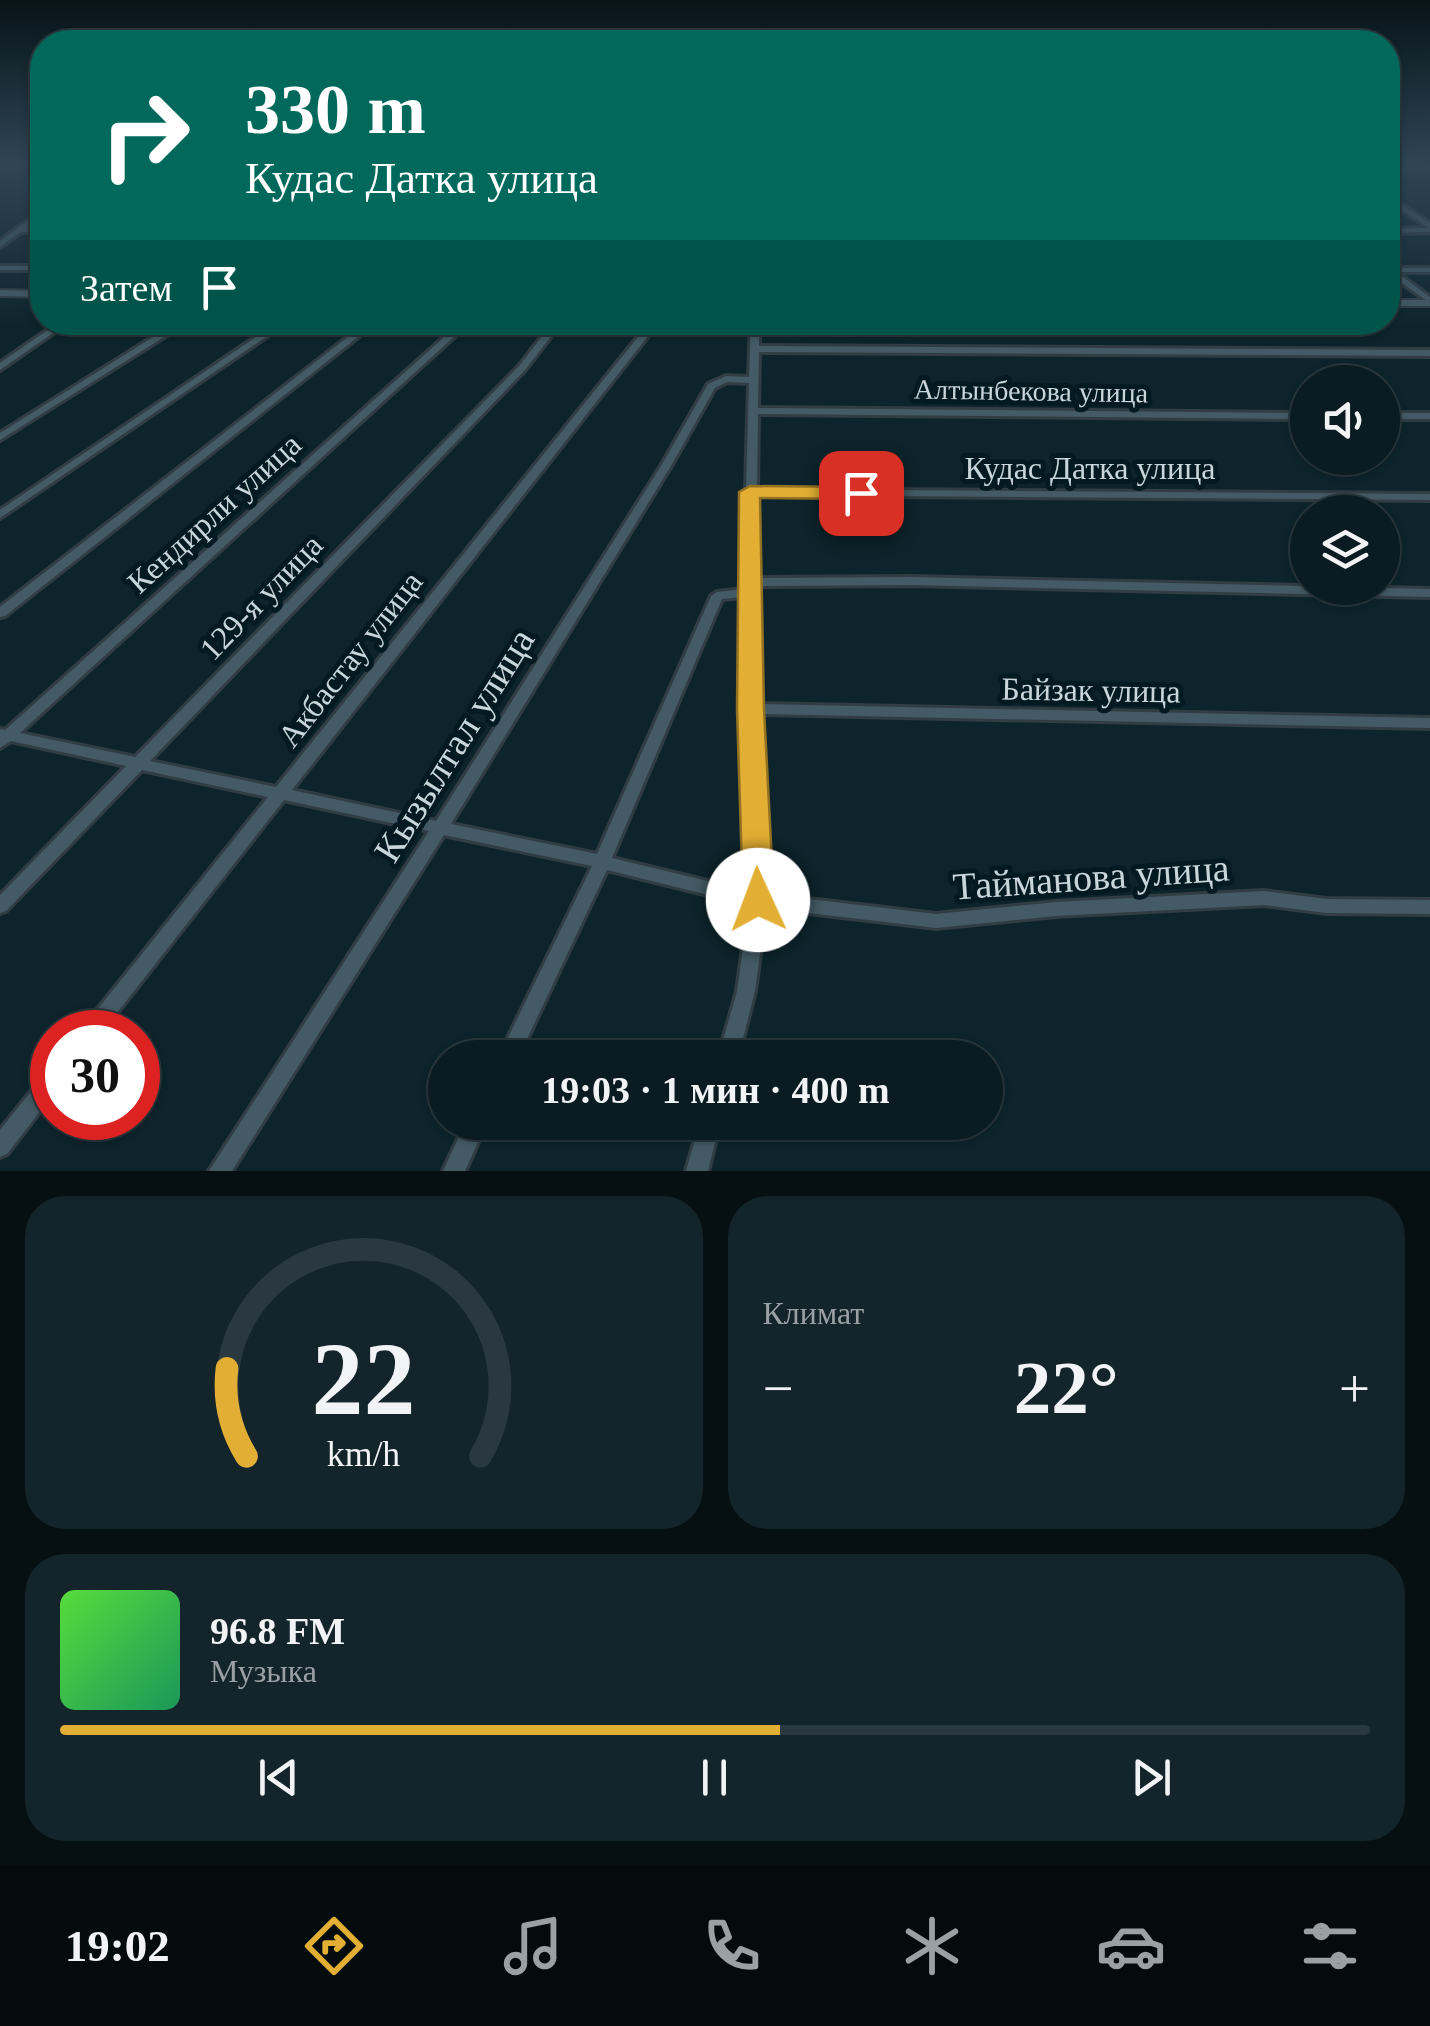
<!DOCTYPE html>
<html lang="ru">
<meta charset="utf-8">
<style>
:root{--surface:#0a1b21;--page:#13242a;--text:#f1f3f6;--muted:#99a1a5;--line:#2a393f;--accent:#e2ae34}
body{margin:0;font-family:Georgia,serif;background:var(--page);color:var(--text);height:100vh;display:flex;flex-direction:column;font-size:38px;white-space:nowrap}
*{box-sizing:border-box;margin:0}
p{font-size:32px;color:var(--muted)}
.icon{flex:none;width:55px;height:55px;fill:none;stroke:currentColor;stroke-width:2;stroke-linecap:round;stroke-linejoin:round}
.map{position:relative;height:1171px;overflow:hidden}
.side{display:flex;flex-direction:column;gap:25px;padding:25px;background:#060f12;flex:1}
.side>*{flex:none}
.banner{position:absolute;left:30px;top:30px;width:1370px;height:305px;border-radius:40px;box-shadow:0 2px 8px #0004,0 0 0 2px var(--line);background:#00695c;color:#fff;overflow:hidden}
.tools{position:absolute;left:1290px;top:365px;display:grid;gap:20px}
.tools a{display:grid;place-items:center;width:110px;height:110px;border-radius:50%;background:var(--surface);box-shadow:0 2px 8px #0004,0 0 0 2px var(--line);font-size:50px}
.speed{position:absolute;left:30px;top:1010px;display:flex;gap:20px;font-size:50px;font-weight:700;text-align:center}
.speed>*{display:grid;place-content:center;width:130px;height:130px;border-radius:50%;background:var(--surface);box-shadow:0 2px 8px #0004,0 0 0 2px var(--line);line-height:1}
.speed .limit{border:15px solid #d22;background:#fff;color:#111}
.pin{position:absolute;display:grid;place-items:center;width:85px;height:85px;color:#fff;margin:-42px;border-radius:20px;box-shadow:0 5px 15px #0006}
.me{position:absolute;width:110px;margin:-55px;rotate:358deg;stroke-linejoin:round;filter:drop-shadow(0 0 8px #0008)}
.turn{display:flex;align-items:center;gap:35px;height:210px;padding:0 50px;font-size:45px}
.turn .icon{width:130px;height:130px;stroke-width:2.5}
.turn b{display:block;font-size:70px;line-height:85px}
.then{display:flex;align-items:center;height:95px;padding:0 50px;background:#0003;gap:20px;font-size:38px}
.big{font-size:75px;font-weight:700;line-height:1.1}
.side .tile{flex:1;display:flex;flex-direction:column;justify-content:center;gap:15px;min-width:0;padding:0 35px;border-radius:40px;background:var(--page)}
.side .dial{align-items:center;gap:0}
.dial svg{height:260px;overflow:visible;fill:none;stroke:var(--line);stroke-width:7;stroke-linecap:round;text-anchor:middle}
.dial text{fill:var(--text);stroke:none}
.song{display:flex;align-items:center;gap:30px}
.cover{width:120px;height:120px;border-radius:15px;background:linear-gradient(135deg,hsl(110 70% 55%),hsl(150 70% 35%))}
.played{height:10px;border-radius:5px;background:linear-gradient(90deg,var(--accent) 55%,var(--line) 55%)}
.keys{display:flex;justify-content:space-around;direction:ltr}
.heat{display:flex;justify-content:space-between;align-items:center;font-size:55px;direction:ltr}
.side .tiles{flex:1;display:grid;gap:25px;grid-template-columns:1fr 1fr}
.tile:last-child{grid-column:span 2}
.trip{position:absolute;left:428px;top:1040px;width:575px;height:100px;border-radius:50px;background:var(--surface);box-shadow:0 2px 8px #0004,0 0 0 2px var(--line);font-weight:700;line-height:100px;text-align:center}
.tabs{display:flex;height:160px;justify-content:space-around;align-items:center;background:#040b0d;color:var(--muted)}
.tabs .icon{width:70px;height:70px}
.tabs .on{color:var(--accent)}
.tabs b{font-size:45px;color:var(--text)}
.map>svg:first-child{display:block}
.lines{fill:none;stroke-linecap:round;stroke-linejoin:round}
.minor-casing{stroke:#303d44;stroke-width:6}
.secondary-casing{stroke:#303d44;stroke-width:4}
.minor{fill:#445b65;fill-rule:evenodd}
.secondary{fill:#445b65;fill-rule:evenodd}
.route{fill:#e2ae34;stroke:#937122;stroke-width:2.5}
.labels{text-anchor:middle;dominant-baseline:central;stroke-width:10;stroke-linejoin:round;paint-order:stroke}
.far-street-label{font-size:28px;fill:#c8d5db;stroke:#041a22}
.street-label{font-size:32px;fill:#c8d5db;stroke:#041a22}
.near-street-label{font-size:38px;fill:#c8d5db;stroke:#041a22}
</style>
<div class="map">
<svg width="1430" height="1171" viewBox="0 0 1430 1171">
<rect width="100%" height="100%" fill="#0d242c"/>
<g class="lines">
<defs>
<g id="minor">
<polygon points="1426,166 1430,166 1430,169"/>
<polygon points="1388,196 1430,223 1430,232 1388,233 1388,229 1429,228 1388,201"/>
<polygon points="42,210 42,215 26,228 42,228 42,232 21,232 0,247 0,241"/>
<rect x="0" y="266" width="42" height="4"/>
<polygon points="1388,268 1430,268 1430,272 1396,272 1430,297 1430,303 1388,273"/>
<polygon points="59,322 69,322 0,370 0,363"/>
<polygon points="177,322 188,322 0,440 0,433"/>
<polygon points="278,322 288,322 0,518 0,510"/>
<polygon points="367,322 377,322 5,616 0,617 0,607"/>
<path d="M 461,322 L 468,324 L 20,733 L 135,757 L 519,366 L 553,322 L 562,322 L 525,370 L 150,761 L 276,787 L 650,322 L 659,322 L 292,790 L 436,821 L 661,466 L 708,384 L 726,376 L 749,377 L 751,322 L 759,322 L 759,346 L 1430,350 L 1430,356 L 759,352 L 758,408 L 1308,413 L 1308,419 L 758,414 L 757,489 L 1430,494 L 1430,500 L 757,495 L 755,578 L 912,577 L 1430,589 L 1430,597 L 912,585 L 755,586 L 760,704 L 1430,718 L 1430,728 L 760,714 L 766,894 L 936,914 L 1056,902 L 1264,891 L 1326,899 L 1430,900 L 1430,914 L 1326,913 L 1264,905 L 1056,916 L 936,928 L 766,908 L 755,991 L 738,1058 L 718,1058 L 737,991 L 749,905 L 607,870 L 518,1058 L 498,1058 L 592,866 L 444,835 L 232,1171 L 209,1171 L 429,831 L 284,800 L 102,1032 L 82,1032 L 84,1026 L 268,797 L 142,770 L 6,911 L 0,913 L 0,895 L 126,766 L 11,741 L 0,748 L 0,729 L 5,730 ZM 727,382 L 749,383 L 746,490 L 743,492 L 745,494 L 743,589 L 717,592 L 711,596 L 597,854 L 451,824 L 671,466 L 715,388 ZM 743,597 L 745,705 L 743,709 L 745,713 L 749,891 L 612,858 L 722,599 Z"/>
<rect x="1382" y="413" width="48" height="6"/>
<polygon points="52,1072 52,1096 7,1154 0,1157 0,1130 45,1074"/>
<polygon points="466,1122 487,1122 465,1171 443,1171"/>
<polygon points="700,1122 720,1122 708,1171 686,1171"/>
</g>
<g id="secondary">
<polygon points="0,290 42,291 42,297 0,296"/>
<rect x="1388" y="300" width="42" height="6"/>
</g>
</defs>
<use href="#minor" class="minor-casing"/>
<use href="#secondary" class="secondary-casing"/>
<use href="#minor" class="minor"/>
<use href="#secondary" class="secondary"/>
</g>
<linearGradient id="sky" x2="0" y2="1"><stop stop-color="#071418"/><stop offset="0.5" stop-color="#2f4556"/><stop offset="1" stop-color="#2f4556" stop-opacity="0"/></linearGradient>
<rect width="1430" height="330" fill="url(#sky)"/>
<polygon class="route" points="750,486 861,487 871,493 861,499 760,498 764,709 774,900 769,908 758,912 747,908 743,900 737,709 739,492"/>
<g class="labels">
<g class="far-street-label">
<text transform="translate(1031 391) rotate(1)">Алтынбекова улица</text>
</g>
<g class="street-label">
<text x="1090" y="468">Кудас Датка улица</text>
<text transform="translate(214 513) rotate(-42)">Кендирли улица</text>
<text transform="translate(261 597) rotate(-46)">129-я улица</text>
<text transform="translate(350 659) rotate(-52)">Акбастау улица</text>
<text transform="translate(1091 690) rotate(1)">Байзак улица</text>
</g>
<g class="near-street-label">
<text transform="translate(454 745) rotate(-58)">Кызылтал улица</text>
<text transform="translate(1091 877) rotate(-4)">Тайманова улица</text>
</g>
</g>
</svg>
<div class="tools">
<a><svg class="icon" aria-label="sound" viewBox="0 0 24 24"><path d="M4 9h4l5-4v14l-5-4H4zM17 9q2 3 0 6"/></svg></a>
<a><svg class="icon" aria-label="layers" viewBox="0 0 24 24"><path d="M12 4l9 5-9 5-9-5zM3 14l9 5 9-5"/></svg></a>
</div>
<div class="speed"><div class="limit">30</div></div>
<div class="pin" style="left:861px;top:493px;background:#d93025"><svg class="icon" aria-label="arrive" viewBox="0 0 24 24"><path d="M6 21V4h12l-3 4 3 4H6"/></svg></div>
<svg class="me" style="left:758px;top:900px" viewBox="-20 -20 40 40"><circle r="19" fill="#fff"/><path d="M0-13L10 11 0 6-10 11z" fill="#e2ae34"/></svg>
<div class="trip">19:03 · 1 мин · 400 m</div>
<div class="banner">
<div class="turn"><svg class="icon" aria-label="right" viewBox="0 0 24 24"><path d="M7 20v-9h11M14 6l5 5-5 5"/></svg><div><b>330 m</b>Кудас Датка улица</div></div>
<div class="then">Затем<svg class="icon" aria-label="arrive" viewBox="0 0 24 24"><path d="M6 21V4h12l-3 4 3 4H6"/></svg></div>
</div>
</div>
<section class="side">
<div class="tiles">
<div class="tile dial"><svg viewBox="0 0 100 80">
<path d="M14 69A42 42 0 1 1 86 69"/>
<path d="M14 69A42 42 0 0 1 8 42" stroke="#e2ae34"/>
<text x="50" y="56" font-size="32" font-weight="700">22</text>
<text x="50" y="72" font-size="11">km/h</text>
</svg></div>
<div class="tile"><p>Климат</p>
<div class="heat"><a>−</a><b class="big">22°</b><a>+</a></div>
</div>
<div class="tile">
<div class="song"><i class="cover"></i><div><b>96.8 FM</b><p>Музыка</p></div></div>
<div class="played"></div>
<div class="keys"><svg class="icon" aria-label="previous" viewBox="0 0 24 24"><path d="M18 5L8 12l10 7zM5 5v14"/></svg><svg class="icon" aria-label="pause" viewBox="0 0 24 24"><path d="M8 5v14M16 5v14"/></svg><svg class="icon" aria-label="next" viewBox="0 0 24 24"><path d="M6 5l10 7-10 7zM19 5v14"/></svg></div>
</div>
</div>
</section>
<nav class="tabs">
<b>19:02</b>
<svg class="icon on" aria-label="directions" viewBox="0 0 24 24"><path d="M12 3l9 9-9 9-9-9zM9 14v-3h6M13 9l2 2-2 2"/></svg>
<svg class="icon" aria-label="music" viewBox="0 0 24 24"><path d="M9 18V5l10-2v13"/><circle cx="6" cy="18" r="3"/><circle cx="16" cy="16" r="3"/></svg>
<svg class="icon" aria-label="phone" viewBox="0 0 24 24"><path d="M5 4h4l2 5-3 2q2 4 5 5l2-3 5 2v4C11 20 4 13 5 4z"/></svg>
<svg class="icon" aria-label="climate" viewBox="0 0 24 24"><path d="M12 3v18M4 7l16 10M4 17L20 7"/></svg>
<svg class="icon" aria-label="car" viewBox="0 0 24 24"><path d="M5 17H2v-5l4-1 3-4h7l3 4 3 1v5h-3M9 17h6M6 11h13"/><circle cx="7" cy="17" r="2"/><circle cx="17" cy="17" r="2"/></svg>
<svg class="icon" aria-label="filters" viewBox="0 0 24 24"><path d="M4 7h16M4 17h16"/><circle cx="9" cy="7" r="2"/><circle cx="15" cy="17" r="2"/></svg>
</nav>
